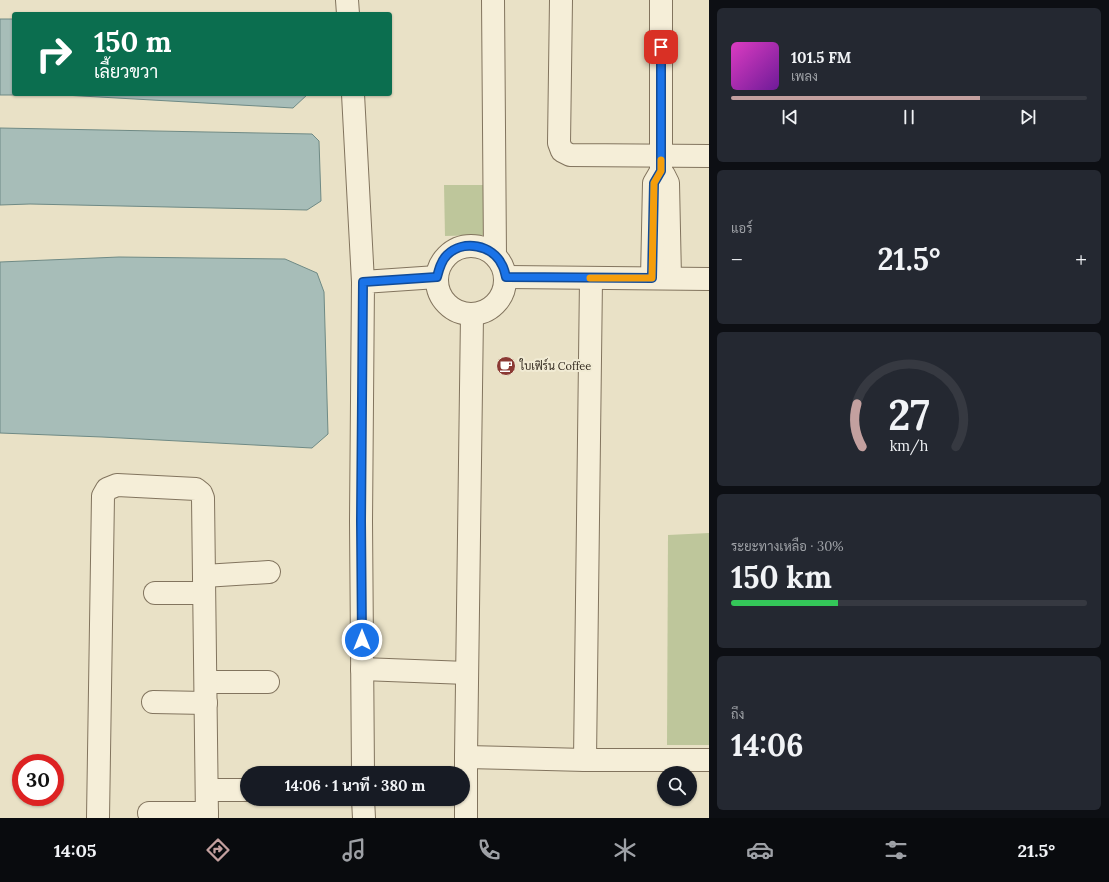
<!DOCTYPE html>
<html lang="th">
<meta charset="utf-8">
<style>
:root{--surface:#171b24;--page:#242831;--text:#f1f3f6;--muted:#9ea1a6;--line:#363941;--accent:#c3a09f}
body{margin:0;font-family:Lora,Sarabun,serif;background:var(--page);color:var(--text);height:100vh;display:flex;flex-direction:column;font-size:15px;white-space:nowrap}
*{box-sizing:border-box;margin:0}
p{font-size:13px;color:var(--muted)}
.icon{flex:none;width:22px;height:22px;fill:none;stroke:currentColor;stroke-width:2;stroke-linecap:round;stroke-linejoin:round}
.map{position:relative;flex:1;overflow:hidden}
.details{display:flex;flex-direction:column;gap:8px;padding:8px;background:#0d0f14;width:400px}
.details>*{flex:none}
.banner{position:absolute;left:12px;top:12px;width:380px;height:84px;border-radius:4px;box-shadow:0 1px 3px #0004;background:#0b6e4f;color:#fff;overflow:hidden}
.controls{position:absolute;left:657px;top:766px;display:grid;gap:8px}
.controls a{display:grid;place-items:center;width:40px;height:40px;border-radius:50%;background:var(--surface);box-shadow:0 1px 3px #0004;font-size:20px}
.speed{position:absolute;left:12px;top:754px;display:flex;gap:8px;font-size:20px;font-weight:700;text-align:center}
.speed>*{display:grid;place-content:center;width:52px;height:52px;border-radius:50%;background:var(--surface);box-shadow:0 1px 3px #0004;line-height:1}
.speed .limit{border:6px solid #d22;background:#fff;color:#111}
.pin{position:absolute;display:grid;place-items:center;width:34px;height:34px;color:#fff;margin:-17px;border-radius:8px;box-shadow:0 2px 6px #0006}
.me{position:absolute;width:44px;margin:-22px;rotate:0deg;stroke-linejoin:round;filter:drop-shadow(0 0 3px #0008)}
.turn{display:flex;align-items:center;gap:14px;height:84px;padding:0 16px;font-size:18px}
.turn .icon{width:52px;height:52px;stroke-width:2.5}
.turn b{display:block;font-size:28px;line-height:34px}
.big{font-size:30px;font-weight:700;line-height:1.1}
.details .tile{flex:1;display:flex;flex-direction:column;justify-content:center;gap:6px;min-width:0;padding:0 14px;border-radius:6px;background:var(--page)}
.details .dial{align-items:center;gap:0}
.dial svg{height:104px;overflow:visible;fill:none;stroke:var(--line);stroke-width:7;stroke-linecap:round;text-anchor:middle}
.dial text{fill:var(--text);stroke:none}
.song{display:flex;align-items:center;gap:12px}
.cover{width:48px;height:48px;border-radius:6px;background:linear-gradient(135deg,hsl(310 70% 55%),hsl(280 70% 35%))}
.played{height:4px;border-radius:2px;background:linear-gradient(90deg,var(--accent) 70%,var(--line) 70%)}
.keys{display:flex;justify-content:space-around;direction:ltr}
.heat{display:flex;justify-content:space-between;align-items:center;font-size:22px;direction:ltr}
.charge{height:6px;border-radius:3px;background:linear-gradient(90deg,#34c759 30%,var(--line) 0)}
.trip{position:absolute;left:240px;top:766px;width:230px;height:40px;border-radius:20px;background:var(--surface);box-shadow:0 1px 3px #0004;font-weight:700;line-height:40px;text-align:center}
.dock{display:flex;height:64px;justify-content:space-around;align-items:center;background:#090b0e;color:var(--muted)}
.dock .icon{width:28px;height:28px}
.dock .on{color:var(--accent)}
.dock b{font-size:18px;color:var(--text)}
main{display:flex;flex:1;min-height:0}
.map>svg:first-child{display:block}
.green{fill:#bec69b}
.water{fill:#a7bdb8;stroke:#6f8a85}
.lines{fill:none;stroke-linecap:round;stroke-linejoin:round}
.minor-casing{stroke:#82745e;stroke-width:24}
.minor{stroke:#f5eed8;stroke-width:22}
.route-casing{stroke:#114b97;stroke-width:10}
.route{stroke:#1a73e8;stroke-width:7}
.slow{stroke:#f59e0b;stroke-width:7}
.labels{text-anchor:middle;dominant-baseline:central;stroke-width:4;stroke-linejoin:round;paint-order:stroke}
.poi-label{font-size:11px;fill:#342b20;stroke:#f1ebd4;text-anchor:start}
</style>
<main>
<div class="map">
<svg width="709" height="818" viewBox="0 0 709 818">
<rect width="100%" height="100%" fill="#e9e1c6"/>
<g class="green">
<polygon points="444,185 485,185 486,235 445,236"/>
<polygon points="709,533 709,745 667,745 668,535"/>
</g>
<g class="water">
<polygon points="0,19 14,19 14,94 308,94 293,108 64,95 0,95"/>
<polygon points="0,128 312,134 319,141 321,201 307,210 30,204 0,205"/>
<polygon points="119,257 285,259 317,273 324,292 328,434 312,448 102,437 0,433 0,262"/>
</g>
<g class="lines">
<defs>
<g id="minor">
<polyline points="347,0 348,14"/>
<polyline points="493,0 495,255"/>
<polyline points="561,0 559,143 562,151 570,155 709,156"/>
<polyline points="353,94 363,282"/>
<polyline points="664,175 668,183 670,278"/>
<circle cx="471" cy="280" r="34"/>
<polyline points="506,277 709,279"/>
<polyline points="652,278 654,183 661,171 661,0"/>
<polyline points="204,576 269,572"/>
<polyline points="155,593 204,593"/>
<polyline points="362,669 467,673"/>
<polyline points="206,682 268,682"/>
<polyline points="153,702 206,703"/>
<polyline points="466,757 585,760 709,760"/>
<polyline points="585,760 591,279"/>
<polyline points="363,773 361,521 363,282 437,277"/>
<polyline points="207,790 247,790"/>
<polyline points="363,799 364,818"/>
<polyline points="149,813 207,813"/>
<polyline points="98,818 103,496 107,489 117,485 196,489 201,493 203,498 207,818"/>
<polyline points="466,818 466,757 472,315"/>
</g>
</defs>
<use href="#minor" class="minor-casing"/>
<use href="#minor" class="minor"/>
</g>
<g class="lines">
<defs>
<path id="route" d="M 362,640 L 361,521 L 363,282 L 437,277 C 439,269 441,261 447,255 C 463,239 493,245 502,265 C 504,268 505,273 506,277 L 652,278 L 654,183 L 661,171 L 661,47"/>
</defs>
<use href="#route" class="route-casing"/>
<use href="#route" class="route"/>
<polyline class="slow" points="590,278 652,278 654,183 661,171 661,160"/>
</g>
<defs>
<symbol id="cafe-disc" viewBox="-11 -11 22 22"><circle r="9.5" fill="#8b3a34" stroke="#f1ebd4"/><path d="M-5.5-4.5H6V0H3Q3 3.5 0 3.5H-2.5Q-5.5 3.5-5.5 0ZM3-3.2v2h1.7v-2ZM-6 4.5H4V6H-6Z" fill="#fff"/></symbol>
</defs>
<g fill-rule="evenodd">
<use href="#cafe-disc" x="495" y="355" width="22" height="22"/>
</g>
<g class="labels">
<g class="poi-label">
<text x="520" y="366">ใบเฟิร์น Coffee</text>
</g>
</g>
</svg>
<div class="controls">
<a><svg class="icon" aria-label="search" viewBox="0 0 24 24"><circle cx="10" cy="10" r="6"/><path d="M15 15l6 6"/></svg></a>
</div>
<div class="speed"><div class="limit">30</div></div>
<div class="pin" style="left:661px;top:47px;background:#d93025"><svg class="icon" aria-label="arrive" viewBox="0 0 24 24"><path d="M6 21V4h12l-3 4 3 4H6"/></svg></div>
<svg class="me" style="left:362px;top:640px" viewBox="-20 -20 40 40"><circle r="17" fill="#1a73e8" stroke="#fff" stroke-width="3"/><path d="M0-11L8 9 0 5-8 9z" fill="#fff"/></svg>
<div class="trip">14:06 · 1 นาที · 380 m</div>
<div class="banner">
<div class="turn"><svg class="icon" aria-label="right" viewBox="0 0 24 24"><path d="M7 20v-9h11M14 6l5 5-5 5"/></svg><div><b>150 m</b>เลี้ยวขวา</div></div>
</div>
</div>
<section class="details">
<div class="tile">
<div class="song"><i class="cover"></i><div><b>101.5 FM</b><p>เพลง</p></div></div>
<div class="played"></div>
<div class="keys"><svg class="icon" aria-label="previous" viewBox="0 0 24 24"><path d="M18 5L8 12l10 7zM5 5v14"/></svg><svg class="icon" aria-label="pause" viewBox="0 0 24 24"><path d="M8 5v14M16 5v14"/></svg><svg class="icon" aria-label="next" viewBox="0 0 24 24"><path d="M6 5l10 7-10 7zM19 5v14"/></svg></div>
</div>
<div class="tile"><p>แอร์</p>
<div class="heat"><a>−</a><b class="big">21.5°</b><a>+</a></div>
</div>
<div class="tile dial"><svg viewBox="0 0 100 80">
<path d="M14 69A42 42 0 1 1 86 69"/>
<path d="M14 69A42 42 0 0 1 10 36" stroke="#c3a09f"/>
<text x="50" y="56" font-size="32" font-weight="700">27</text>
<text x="50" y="72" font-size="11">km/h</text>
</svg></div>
<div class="tile"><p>ระยะทางเหลือ · 30%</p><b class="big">150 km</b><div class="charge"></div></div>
<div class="tile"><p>ถึง</p><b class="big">14:06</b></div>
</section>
</main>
<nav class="dock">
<b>14:05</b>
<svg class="icon on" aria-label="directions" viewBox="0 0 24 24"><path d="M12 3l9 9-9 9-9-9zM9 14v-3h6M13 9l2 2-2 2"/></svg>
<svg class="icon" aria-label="music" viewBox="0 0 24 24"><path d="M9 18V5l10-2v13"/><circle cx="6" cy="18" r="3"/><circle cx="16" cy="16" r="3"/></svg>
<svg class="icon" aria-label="phone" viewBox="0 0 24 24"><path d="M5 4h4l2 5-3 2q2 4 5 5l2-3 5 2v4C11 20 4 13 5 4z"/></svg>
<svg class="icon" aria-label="climate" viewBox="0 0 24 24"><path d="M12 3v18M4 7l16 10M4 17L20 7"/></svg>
<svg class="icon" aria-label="car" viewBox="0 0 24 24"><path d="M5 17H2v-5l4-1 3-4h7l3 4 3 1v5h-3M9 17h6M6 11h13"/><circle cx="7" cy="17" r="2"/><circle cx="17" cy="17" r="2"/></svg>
<svg class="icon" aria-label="filters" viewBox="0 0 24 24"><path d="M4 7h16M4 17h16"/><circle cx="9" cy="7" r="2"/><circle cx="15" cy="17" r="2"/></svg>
<b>21.5°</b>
</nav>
